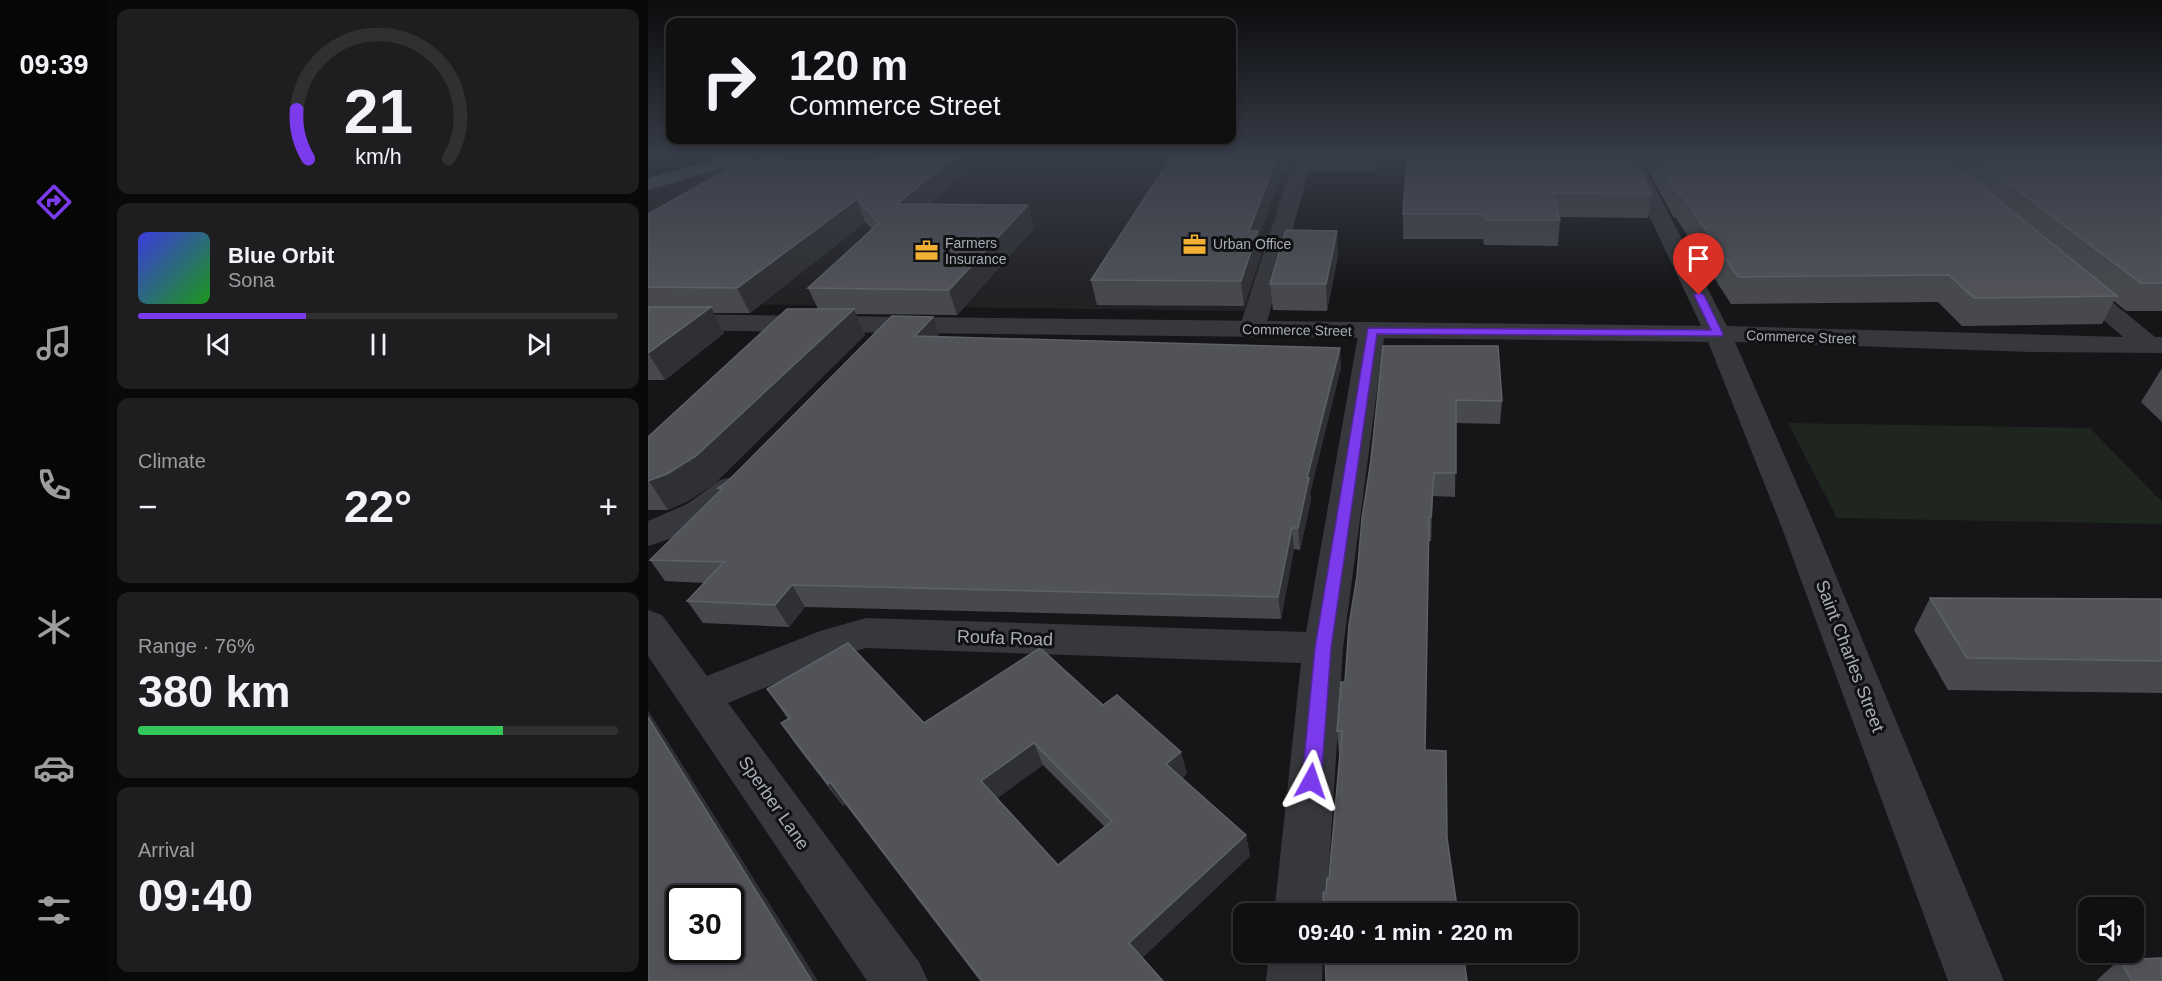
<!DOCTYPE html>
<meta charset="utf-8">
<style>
:root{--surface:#101012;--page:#1e1e20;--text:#f1f3f6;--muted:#9c9d9f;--line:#303032;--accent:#7c3aed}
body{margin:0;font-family:Helvetica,sans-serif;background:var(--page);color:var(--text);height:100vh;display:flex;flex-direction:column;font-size:22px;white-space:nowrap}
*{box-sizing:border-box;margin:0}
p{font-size:20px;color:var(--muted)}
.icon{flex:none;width:33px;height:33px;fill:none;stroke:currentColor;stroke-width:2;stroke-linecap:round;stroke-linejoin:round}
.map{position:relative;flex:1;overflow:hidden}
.drawer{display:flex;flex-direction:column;gap:9px;padding:9px;background:#09090a;width:540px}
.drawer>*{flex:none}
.banner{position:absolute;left:18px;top:18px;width:570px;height:126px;border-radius:12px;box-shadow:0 3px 9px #0003,0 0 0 2px var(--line);background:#101012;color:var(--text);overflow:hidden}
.fabs{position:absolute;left:1430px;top:897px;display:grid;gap:12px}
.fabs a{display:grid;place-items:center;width:66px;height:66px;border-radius:12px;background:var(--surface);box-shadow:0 3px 9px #0003,0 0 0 2px var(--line);font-size:30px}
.speed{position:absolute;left:18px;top:885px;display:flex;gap:12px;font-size:30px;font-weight:700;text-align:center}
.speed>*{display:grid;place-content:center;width:78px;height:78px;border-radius:50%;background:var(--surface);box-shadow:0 3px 9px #0003,0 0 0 2px var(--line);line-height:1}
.speed .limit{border:3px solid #111;border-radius:9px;background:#fff;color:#111}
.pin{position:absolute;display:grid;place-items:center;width:51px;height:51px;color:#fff;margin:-62px -26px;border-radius:50% 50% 50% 0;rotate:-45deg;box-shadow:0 0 6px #0007}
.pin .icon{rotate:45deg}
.me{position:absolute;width:66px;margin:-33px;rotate:5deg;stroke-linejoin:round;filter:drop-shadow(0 0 4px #0008)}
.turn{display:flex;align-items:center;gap:21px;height:126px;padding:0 24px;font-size:27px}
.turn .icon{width:78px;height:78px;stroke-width:2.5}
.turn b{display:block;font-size:42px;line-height:51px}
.big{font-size:45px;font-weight:700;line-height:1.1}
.drawer .card{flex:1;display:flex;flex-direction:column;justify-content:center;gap:9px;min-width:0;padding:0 21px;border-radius:12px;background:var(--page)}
.drawer .dial{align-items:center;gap:0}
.dial svg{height:156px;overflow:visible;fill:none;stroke:var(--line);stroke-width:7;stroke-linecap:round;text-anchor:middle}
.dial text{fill:var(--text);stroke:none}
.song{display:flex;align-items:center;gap:18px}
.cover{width:72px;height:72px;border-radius:9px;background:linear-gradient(135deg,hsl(240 70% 55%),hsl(120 70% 35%))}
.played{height:6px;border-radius:3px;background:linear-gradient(90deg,var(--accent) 35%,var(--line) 35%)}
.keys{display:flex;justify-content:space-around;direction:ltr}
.heat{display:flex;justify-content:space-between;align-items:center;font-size:33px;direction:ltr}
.charge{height:9px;border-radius:4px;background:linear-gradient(90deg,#34c759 76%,var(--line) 0)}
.trip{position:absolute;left:585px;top:903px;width:345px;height:60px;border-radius:12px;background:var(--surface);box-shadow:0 3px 9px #0003,0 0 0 2px var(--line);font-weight:700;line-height:60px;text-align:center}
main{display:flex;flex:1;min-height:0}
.menu{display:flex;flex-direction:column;width:108px;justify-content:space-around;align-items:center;background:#060607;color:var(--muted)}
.menu .icon{width:42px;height:42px}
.menu .selected{color:var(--accent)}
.menu b{font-size:27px;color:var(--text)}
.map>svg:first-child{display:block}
.built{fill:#222225}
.green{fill:#1e261f}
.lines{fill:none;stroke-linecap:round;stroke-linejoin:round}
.minor{fill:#37383d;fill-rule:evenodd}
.tertiary{fill:#37383d;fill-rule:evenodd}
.primary{fill:#53555c;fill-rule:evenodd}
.wall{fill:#47494d;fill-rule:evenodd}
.shaded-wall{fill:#2f3033}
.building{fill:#525359;stroke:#5f6168;stroke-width:1.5;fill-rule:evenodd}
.route{fill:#7c3aed;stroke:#51269a;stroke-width:1.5}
.labels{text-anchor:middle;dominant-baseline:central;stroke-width:6;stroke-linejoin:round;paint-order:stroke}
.far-poi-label{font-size:14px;fill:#a8adb8;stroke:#111113;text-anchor:start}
.far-street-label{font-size:14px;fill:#a8adb8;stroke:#111113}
.near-street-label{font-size:18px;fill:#a8adb8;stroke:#111113}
</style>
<main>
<nav class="menu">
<b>09:39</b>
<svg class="icon selected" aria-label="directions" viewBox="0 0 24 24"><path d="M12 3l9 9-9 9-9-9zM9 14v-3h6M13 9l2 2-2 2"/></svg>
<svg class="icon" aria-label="music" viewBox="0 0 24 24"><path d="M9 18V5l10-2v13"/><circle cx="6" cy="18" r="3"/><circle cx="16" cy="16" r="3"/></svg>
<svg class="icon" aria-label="phone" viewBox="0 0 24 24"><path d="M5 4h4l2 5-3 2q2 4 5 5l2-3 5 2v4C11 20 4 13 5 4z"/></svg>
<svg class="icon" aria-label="climate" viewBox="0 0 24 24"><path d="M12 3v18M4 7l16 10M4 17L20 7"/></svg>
<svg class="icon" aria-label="car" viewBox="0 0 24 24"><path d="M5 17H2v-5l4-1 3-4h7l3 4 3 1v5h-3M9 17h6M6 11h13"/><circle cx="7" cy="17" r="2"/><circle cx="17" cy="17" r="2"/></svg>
<svg class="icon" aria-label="filters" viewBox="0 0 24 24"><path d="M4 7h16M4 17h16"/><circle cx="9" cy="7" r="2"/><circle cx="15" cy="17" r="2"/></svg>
</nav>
<section class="drawer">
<div class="card dial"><svg viewBox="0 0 100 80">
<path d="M14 69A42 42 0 1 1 86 69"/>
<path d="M14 69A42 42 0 0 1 8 44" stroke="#7c3aed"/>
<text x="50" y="56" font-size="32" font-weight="700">21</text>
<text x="50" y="72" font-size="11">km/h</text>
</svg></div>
<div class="card">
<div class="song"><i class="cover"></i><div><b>Blue Orbit</b><p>Sona</p></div></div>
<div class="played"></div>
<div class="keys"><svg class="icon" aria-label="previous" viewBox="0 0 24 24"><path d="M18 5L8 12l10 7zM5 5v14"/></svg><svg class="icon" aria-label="pause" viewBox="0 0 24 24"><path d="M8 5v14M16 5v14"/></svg><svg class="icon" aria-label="next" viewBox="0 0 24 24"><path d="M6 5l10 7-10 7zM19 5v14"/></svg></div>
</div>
<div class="card"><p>Climate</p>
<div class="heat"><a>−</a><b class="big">22°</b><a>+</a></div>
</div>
<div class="card"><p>Range · 76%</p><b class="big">380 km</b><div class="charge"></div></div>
<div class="card"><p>Arrival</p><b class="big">09:40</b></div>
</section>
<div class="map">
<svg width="1514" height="981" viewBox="0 0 1514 981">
<rect width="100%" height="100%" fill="#161618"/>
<polygon class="built" points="152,156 647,156 597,311 0,303 0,188 102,158 135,164"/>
<polygon class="green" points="1140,423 1442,428 1514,502 1514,524 1189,518"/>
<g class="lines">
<g class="minor">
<polygon points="116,156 138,156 135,160 91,186 77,186 74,182 77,178"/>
<polygon points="647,156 665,156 617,329 613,334 604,337 595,334 591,329"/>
<polygon points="973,156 991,156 1079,326 1475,337 1419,288 1415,283 1419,278 1427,276 1435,278 1507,337 1514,337 1514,353 1384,352 1087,342 1168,528 1356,981 1300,981 1134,528 1057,334"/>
<polygon points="724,322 733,325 737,330 695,648 678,914 626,914 653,663 218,648 198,654 80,703 271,962 280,981 219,981 0,656 0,610 14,615 59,676 172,631 218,618 658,632 711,330 715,325"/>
<path d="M 84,477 L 96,480 L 100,487 C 82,516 32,537 0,546 L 0,521 L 39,504 L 72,480 Z"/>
<polygon points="621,952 675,952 674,981 618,981"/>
</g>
<polygon class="tertiary" points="0,314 1070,326 1079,328 1083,334 1079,340 1070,342 0,330"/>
<polygon class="primary" points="77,156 106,156 103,160 0,190 0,178"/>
</g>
<g class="wall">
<polygon points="235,156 337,156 282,204 380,205 386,228 309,315 208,314 217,335 66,484 38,502 20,510 0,510 0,437 170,309 160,288 224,229 217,222 102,313 65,313 76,333 17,380 0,380 0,214 228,161"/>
<polygon points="524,156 645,156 640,170 634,170 611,235 613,254 596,306 449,305 443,280"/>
<polygon points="662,156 729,156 728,171 663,171"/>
<polygon points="759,156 1004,194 1000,218 912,217 912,220 910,246 836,245 835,239 755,239 755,214"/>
<polygon points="992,156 1514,156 1514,311 1478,311 1466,301 1454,324 1314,326 1290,302 1083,304 1028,218 1026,218"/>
<polygon points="690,255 679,311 625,310 622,284"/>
<polygon points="291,336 693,367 662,493 663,499 652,550 646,549 633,619 157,607 141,627 55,623 39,601 57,583 17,581 2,560 72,491 70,488"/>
<polygon points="735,346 854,401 852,424 808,423 807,497 785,496 783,541 781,541 678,891 681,878 692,755 691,755 689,731 697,682"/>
<polygon points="1514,368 1514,422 1493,402"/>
<polygon points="1282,598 1514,599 1514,693 1300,690 1266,630"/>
<path d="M 119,689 L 276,723 L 455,705 L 539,773 L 534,778 L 598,835 L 602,856 L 494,958 L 515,981 L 332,981 L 197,804 L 195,806 L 148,745 L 133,723 L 140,719 ZM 395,765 L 457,827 L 410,865 L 349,798 Z"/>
<polygon points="1471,960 1514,981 1450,981 1449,980"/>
</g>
<g class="shaded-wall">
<polygon points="0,156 9,156 0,160"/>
<polygon points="307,156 337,156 257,226 249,204"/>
<polygon points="630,156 633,156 634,170 611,235 613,254 596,306 593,281 601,231"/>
<polygon points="639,156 645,156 640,170"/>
<polygon points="209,199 217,222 102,313 89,288"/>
<polygon points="380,205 386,228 309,315 301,290"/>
<polygon points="689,231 690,255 679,311 678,284"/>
<polygon points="63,307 76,333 17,380 0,353"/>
<polygon points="206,309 217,335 66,484 38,502 20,510 1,481"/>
<polygon points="285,317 291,336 274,355 267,336"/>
<polygon points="692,348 693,367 662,493 663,499 652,550 650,528 659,478"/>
<polygon points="786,473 785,496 783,541 783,517"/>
<polygon points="644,528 646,549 633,619 630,597"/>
<polygon points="144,585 157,607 141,627 127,605"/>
<polygon points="0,710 170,981 164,981 0,717"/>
<polygon points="386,743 395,765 344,802 333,781"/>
<polygon points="533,752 539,773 524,786 518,764"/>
<polygon points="182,782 197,804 195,806 180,784"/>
<polygon points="598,835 602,856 489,963 481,943"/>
</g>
<g class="building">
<polygon points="235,156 307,156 249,204 380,205 301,290 160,288 231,223 209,199 89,288 0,287 0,214 96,160 228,161"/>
<polygon points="524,156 630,156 601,231 610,231 593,281 443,280"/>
<polygon points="759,156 985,156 1004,194 905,193 912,220 837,220 836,214 755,214"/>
<polygon points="1008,156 1296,156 1469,296 1326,298 1301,275 1090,277 1033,194 1030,194"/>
<polygon points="1324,156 1514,156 1514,283 1493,283"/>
<polygon points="638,230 689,231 678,284 622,284"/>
<polygon points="0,307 63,307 0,353"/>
<polygon points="139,309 206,309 48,456 19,474 0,481 0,437"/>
<polygon points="244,316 285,317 267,336 692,348 659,478 661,478 650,528 644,528 630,597 144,585 127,605 39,601 76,562 2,560 75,488 70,488 80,481"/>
<polygon points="735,346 850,346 854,401 808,400 808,473 786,473 783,517 781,517 777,750 798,751 799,838 810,914 676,914 675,893 678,891 679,878 681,878 694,731 689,731 693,682 697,682 701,625 709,576 714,518 723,460"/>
<polygon points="1282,598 1514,599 1514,661 1319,658"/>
<path d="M 200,643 L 276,723 L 392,648 L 455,705 L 469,695 L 533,752 L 518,764 L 598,835 L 481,943 L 515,981 L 334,981 L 182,782 L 180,784 L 133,723 L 142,718 L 119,689 ZM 386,743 L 464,821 L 410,865 L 333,781 Z"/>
<path d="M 0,717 L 164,981 L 0,981 ZM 32,898 L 82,898 L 82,950 L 32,950 Z"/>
<polygon points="677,952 815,952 819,981 678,981"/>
<polygon points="1514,958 1514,981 1484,981 1471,960"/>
</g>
<linearGradient id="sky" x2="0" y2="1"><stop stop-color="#0c0c0d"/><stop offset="0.53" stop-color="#363c48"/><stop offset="1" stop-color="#363c48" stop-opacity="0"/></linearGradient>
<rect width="1514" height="293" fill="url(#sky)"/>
<polygon class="route" points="1051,292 1056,295 1075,334 1074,336 729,334 683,648 673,781 670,787 663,789 656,787 654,781 667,648 720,328 1063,330 1046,295"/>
<defs>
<symbol id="office-bare" viewBox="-9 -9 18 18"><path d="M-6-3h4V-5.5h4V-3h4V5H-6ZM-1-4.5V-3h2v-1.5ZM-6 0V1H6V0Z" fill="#f2b134" stroke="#111113" stroke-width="2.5" paint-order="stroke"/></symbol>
</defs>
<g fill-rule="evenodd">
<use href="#office-bare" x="530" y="228" width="33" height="33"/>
<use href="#office-bare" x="262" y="234" width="33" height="33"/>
</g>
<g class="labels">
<g class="far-poi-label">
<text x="297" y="243">Farmers<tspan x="297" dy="16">Insurance</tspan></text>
<text x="565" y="244">Urban Office</text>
</g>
<g class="far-street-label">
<text transform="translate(649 330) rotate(1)">Commerce Street</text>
<text transform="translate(1153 337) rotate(2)">Commerce Street</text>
</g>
<g class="near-street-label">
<text transform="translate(357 638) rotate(2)">Roufa Road</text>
<text transform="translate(1202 656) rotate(69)">Saint Charles Street</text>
<text transform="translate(126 803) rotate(55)">Sperber Lane</text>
</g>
</g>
</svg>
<div class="fabs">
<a><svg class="icon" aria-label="sound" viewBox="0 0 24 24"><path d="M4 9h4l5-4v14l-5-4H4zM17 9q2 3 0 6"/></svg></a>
</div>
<div class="speed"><div class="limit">30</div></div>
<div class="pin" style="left:1051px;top:295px;background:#d93025"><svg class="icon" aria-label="arrive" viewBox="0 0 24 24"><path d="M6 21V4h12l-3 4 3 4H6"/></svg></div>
<svg class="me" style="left:663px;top:781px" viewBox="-20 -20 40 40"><path d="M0-17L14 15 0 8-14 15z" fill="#7c3aed" stroke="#fff" stroke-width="4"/></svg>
<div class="trip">09:40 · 1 min · 220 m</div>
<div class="banner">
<div class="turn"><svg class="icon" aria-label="right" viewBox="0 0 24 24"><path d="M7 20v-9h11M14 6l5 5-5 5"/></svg><div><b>120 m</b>Commerce Street</div></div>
</div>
</div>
</main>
